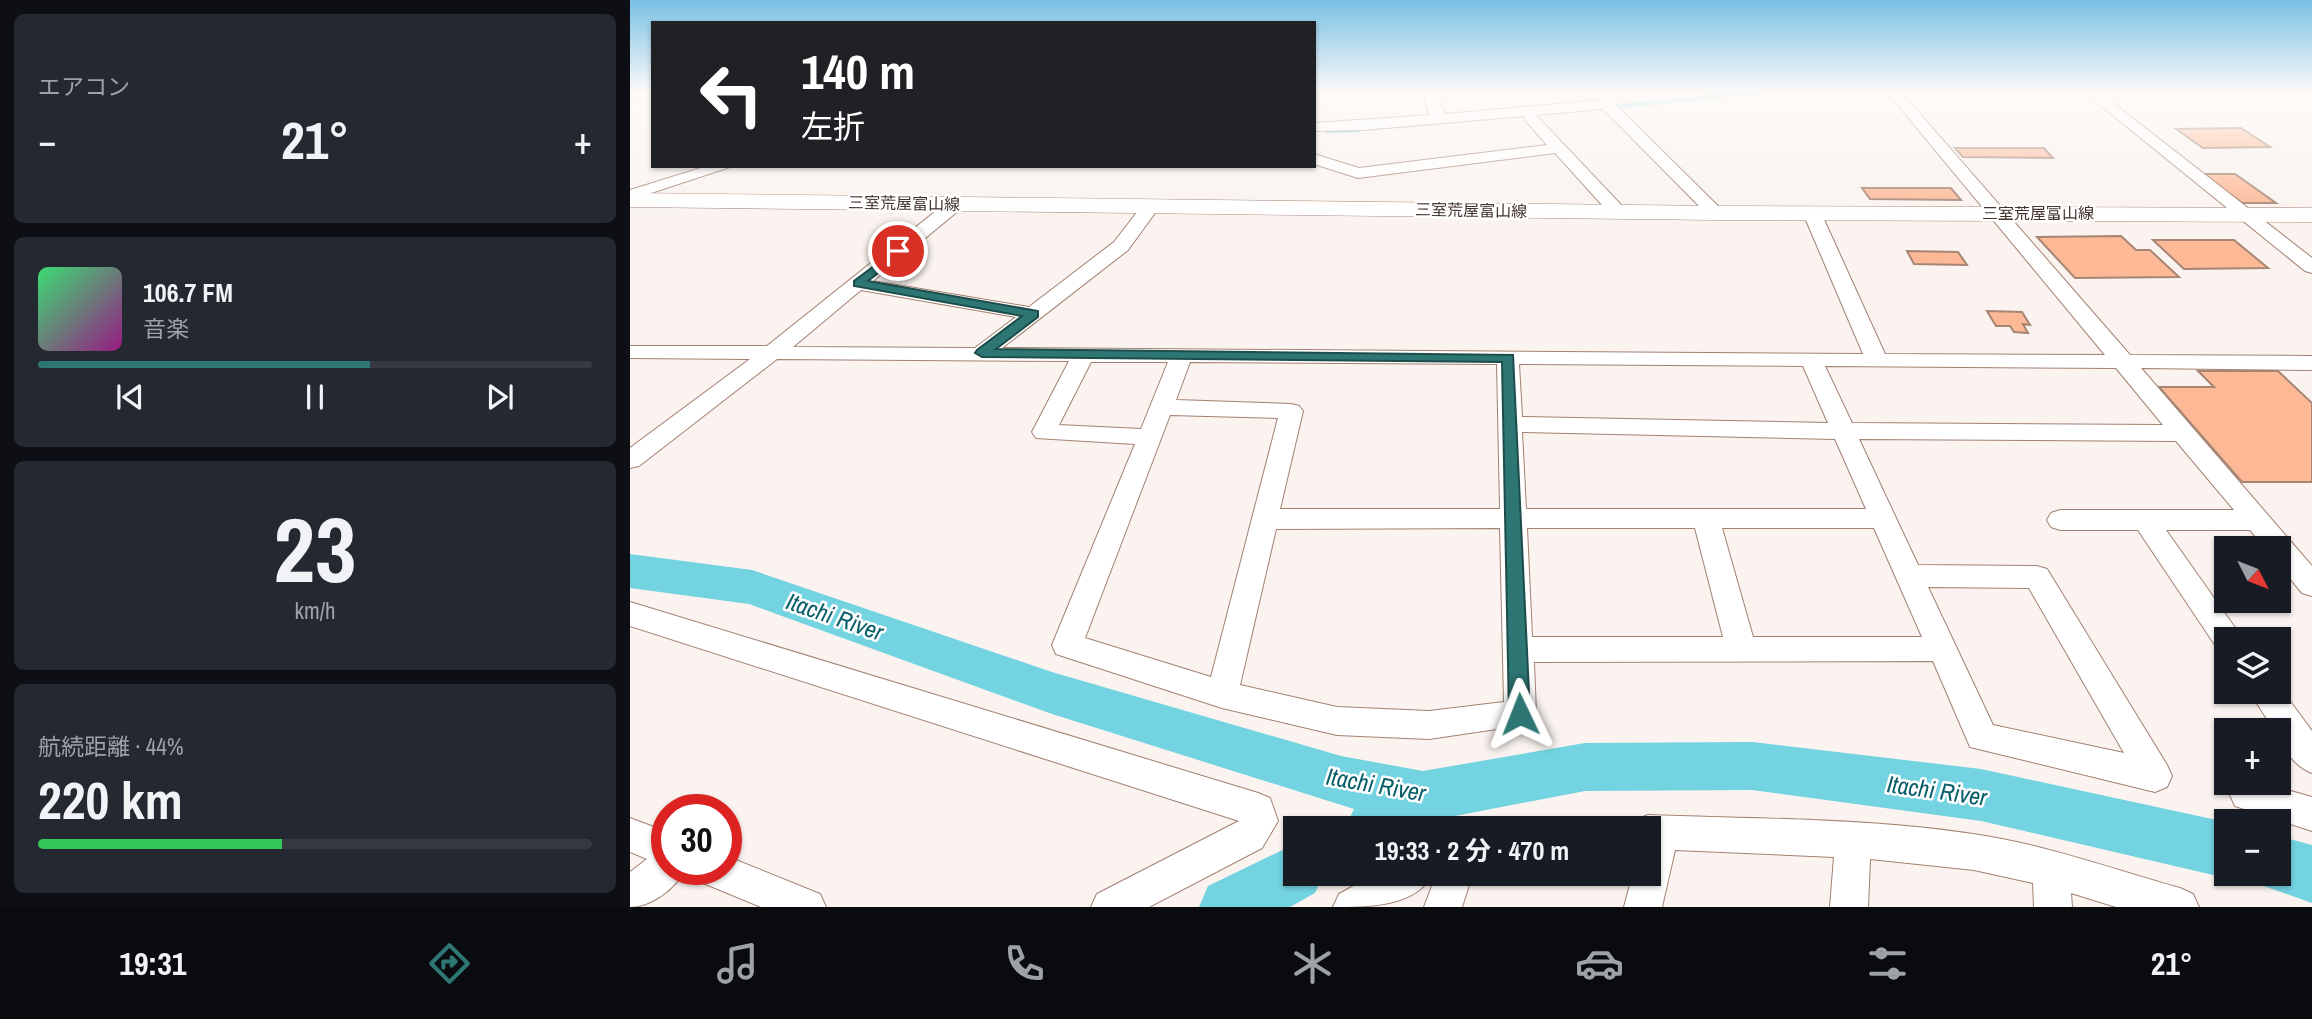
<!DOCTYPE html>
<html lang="ja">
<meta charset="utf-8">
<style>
:root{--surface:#171b24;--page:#242831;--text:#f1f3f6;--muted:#9ea1a6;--line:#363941;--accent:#2d7674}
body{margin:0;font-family:"Archivo Narrow","Noto Sans JP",sans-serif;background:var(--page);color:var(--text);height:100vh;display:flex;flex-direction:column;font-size:26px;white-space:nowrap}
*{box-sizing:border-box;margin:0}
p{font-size:23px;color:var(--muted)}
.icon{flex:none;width:38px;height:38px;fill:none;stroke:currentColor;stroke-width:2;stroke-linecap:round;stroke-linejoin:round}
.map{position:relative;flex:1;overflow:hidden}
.panel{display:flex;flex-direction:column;gap:14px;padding:14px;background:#0d0f14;width:630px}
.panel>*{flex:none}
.banner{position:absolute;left:21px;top:21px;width:665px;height:147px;border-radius:0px;box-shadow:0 2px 5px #0004;background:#202124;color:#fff;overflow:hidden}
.needle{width:46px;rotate:132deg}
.controls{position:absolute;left:1584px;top:536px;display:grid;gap:14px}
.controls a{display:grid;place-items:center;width:77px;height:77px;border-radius:0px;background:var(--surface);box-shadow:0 2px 5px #0004;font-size:35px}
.speed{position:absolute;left:21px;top:794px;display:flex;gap:14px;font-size:35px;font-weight:700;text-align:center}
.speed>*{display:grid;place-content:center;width:91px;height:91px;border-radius:50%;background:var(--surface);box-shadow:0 2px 5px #0004;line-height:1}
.speed .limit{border:10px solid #d22;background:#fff;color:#111}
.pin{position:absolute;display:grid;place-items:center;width:60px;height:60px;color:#fff;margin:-30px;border:4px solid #fff;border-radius:50%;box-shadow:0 2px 7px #0007}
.me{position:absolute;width:77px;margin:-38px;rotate:358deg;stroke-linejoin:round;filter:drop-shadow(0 0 5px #0008)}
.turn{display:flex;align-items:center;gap:24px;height:147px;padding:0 35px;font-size:32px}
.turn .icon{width:91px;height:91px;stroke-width:2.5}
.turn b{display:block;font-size:49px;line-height:60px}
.big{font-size:52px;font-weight:700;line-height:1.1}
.panel .tile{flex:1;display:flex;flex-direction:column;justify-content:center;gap:10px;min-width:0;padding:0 24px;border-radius:10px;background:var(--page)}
.panel .dial{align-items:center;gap:0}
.dial b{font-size:91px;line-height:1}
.song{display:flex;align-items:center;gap:21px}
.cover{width:84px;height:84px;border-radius:10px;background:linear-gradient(135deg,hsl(140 70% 55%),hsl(310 70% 35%))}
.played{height:7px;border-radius:4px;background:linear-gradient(90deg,var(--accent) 60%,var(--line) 60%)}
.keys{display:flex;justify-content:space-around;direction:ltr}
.heat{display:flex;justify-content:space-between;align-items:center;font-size:38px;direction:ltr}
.charge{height:10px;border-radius:5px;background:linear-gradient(90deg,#34c759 44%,var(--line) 0)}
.trip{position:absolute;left:653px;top:816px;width:378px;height:70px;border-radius:0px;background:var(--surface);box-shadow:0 2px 5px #0004;font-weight:700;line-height:70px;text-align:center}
.dock{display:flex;height:112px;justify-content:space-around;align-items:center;background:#090b0e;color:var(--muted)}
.dock .icon{width:49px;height:49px}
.dock .selected{color:var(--accent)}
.dock b{font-size:32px;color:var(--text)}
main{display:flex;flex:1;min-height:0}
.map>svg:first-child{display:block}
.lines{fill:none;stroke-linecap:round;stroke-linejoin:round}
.stream{stroke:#73d3e1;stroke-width:4.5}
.river{fill:#73d3e1;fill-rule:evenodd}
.building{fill:#fdb896;stroke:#a68574;stroke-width:2}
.minor-casing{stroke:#a38171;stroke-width:2}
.major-casing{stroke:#a38171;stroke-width:1}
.minor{fill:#fff;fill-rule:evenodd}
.major{fill:#fff;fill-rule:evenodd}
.route{fill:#2d7674;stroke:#1d4d4b;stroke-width:2}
.labels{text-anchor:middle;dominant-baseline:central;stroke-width:5;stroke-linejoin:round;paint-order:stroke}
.far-street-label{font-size:16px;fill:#41332c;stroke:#fff}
.near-water-label{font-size:24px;font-style:italic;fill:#075e68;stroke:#fff}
</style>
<main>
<section class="panel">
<div class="tile"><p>エアコン</p>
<div class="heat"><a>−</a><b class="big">21°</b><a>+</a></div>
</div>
<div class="tile">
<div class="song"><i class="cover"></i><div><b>106.7 FM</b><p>音楽</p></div></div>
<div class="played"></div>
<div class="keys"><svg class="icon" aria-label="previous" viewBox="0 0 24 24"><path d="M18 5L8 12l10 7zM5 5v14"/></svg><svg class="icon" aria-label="pause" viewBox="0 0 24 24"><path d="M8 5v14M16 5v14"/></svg><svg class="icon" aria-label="next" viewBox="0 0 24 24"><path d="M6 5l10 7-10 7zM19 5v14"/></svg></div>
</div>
<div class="tile dial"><b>23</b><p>km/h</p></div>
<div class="tile"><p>航続距離 · 44%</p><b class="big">220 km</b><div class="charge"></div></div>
</section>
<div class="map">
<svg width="1682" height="907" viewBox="0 0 1682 907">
<rect width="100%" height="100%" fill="#faf3ef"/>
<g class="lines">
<g class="stream">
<polyline points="979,107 1131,92"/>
<polyline points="697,131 728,130"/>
</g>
<g class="river">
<polygon points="0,554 122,570 422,672 711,756 793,771 955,743 1122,742 1351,769 1596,822 1596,873 1607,873 1596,878 1351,821 1122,790 955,791 804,820 793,828 715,828 724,809 422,714 119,604 0,588"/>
<polygon points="1648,836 1682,845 1682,903 1628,884 1623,873 1648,873"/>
<polygon points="665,844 665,873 694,873 685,893 660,907 569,907 578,886"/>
</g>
</g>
<g class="building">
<polygon points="1611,128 1640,147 1573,148 1546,129"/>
<polygon points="1325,148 1414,148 1423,158 1333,157"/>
<polygon points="1574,174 1605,174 1646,203 1612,203"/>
<polygon points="1232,188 1321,188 1331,200 1240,199"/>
<polygon points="1491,236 1506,250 1520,250 1549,277 1445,278 1407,237"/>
<polygon points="1523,240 1604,240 1638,268 1554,269"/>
<polygon points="1277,251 1328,252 1337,265 1284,264"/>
<polygon points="1357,311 1392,312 1400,325 1393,324 1398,333 1384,332 1380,326 1366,326"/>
<polygon points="1568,371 1648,371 1682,403 1682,482 1612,482 1529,387 1584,387"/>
</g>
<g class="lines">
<defs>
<g id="minor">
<polygon points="0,92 23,92 23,99 0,96"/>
<polygon points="792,92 806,92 815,114 973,100 981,92 995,92 985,104 1095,213 1086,218 1080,217 973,109 906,115 994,208 997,212 994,216 982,216 925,153 728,178 684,164 684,154 729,168 917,145 896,121 895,116 733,130 684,131 684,123 800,115"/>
<path d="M 1257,92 L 1271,92 L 1500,355 L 1682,356 L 1682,370 L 1511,368 L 1682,566 L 1682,596 L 1672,593 L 1648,564 L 1648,548 L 1635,548 L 1620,530 L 1536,530 L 1613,639 L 1596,639 L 1596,651 L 1587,648 L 1508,530 L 1430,530 L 1421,527 L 1417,520 L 1421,513 L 1430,510 L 1604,510 L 1546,441 L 1229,439 L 1288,565 L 1407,566 L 1417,569 L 1537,765 L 1542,776 L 1537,787 L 1525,792 L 1340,747 L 1303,661 L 904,662 L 906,714 L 901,724 L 799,739 L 707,735 L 592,708 L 426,654 L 422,645 L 505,444 L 406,438 L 402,432 L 439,361 L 147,359 L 9,466 L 0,468 L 0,448 L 120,359 L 0,358 L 0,346 L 137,346 L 321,199 L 327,198 L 336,203 L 333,207 L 243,281 L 399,307 L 484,242 L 515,202 L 527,202 L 530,206 L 498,250 L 372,348 L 1233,354 L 1173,213 L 1182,208 L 1191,213 L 1255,354 L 1475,355 ZM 231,290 L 386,317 L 345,348 L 163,347 ZM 461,362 L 538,362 L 511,429 L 429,425 ZM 560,362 L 867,364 L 870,509 L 650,509 L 673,411 L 669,406 L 661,404 L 546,400 ZM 889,364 L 1173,366 L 1198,423 L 892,417 ZM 1195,366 L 1486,368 L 1533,425 L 1222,423 ZM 540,415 L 648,418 L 581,677 L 455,638 ZM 892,432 L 1205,439 L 1236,509 L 896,509 ZM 870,528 L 874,702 L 799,711 L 707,707 L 610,685 L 646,529 ZM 897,528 L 1065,528 L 1093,637 L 902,637 ZM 1092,528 L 1244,528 L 1292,637 L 1123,637 ZM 1298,587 L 1399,588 L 1494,753 L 1363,725 Z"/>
<polygon points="1454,92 1469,92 1682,258 1682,273 1675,271"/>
<polygon points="77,166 103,166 0,200 0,190"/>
<polygon points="0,602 628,793 640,798 648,821 632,848 519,907 461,907 467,894 609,821 0,626"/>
<path d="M 1648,685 L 1682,731 L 1682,773 C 1667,768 1648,746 1648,730 L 1644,730 L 1619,691 L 1648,691 Z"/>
<polygon points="1629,782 1682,797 1682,831 1605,806 1600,795 1605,784"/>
<path d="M 1018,815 C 1126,819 1236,818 1343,834 C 1413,844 1482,869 1550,888 L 1563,894 L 1569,907 L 1486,907 L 1441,893 L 1442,907 L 1404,907 L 1403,883 L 1344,870 L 1240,859 L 1238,907 L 1200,907 L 1204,857 L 1045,850 L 1032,907 L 994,907 L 1003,873 L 1018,873 L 1018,828 L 1002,828 L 1005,820 Z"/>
<path d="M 0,818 L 37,832 L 37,870 L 54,870 C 46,889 20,907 0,907 L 0,872 L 17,859 L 0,852 Z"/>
<polygon points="96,856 190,894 196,907 131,907 73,883 68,870 96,870"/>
<path d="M 747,873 L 803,873 C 787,907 738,907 703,907 L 709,894 Z"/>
<polygon points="807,873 843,873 832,907 794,907"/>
</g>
<polygon id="major" points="0,193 1086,206 1682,208 1682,222 1086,220 0,207"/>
</defs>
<use href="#minor" class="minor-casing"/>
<use href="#major" class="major-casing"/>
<use href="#minor" class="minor"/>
<use href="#major" class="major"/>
</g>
<linearGradient id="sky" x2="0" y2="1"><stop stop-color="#79c0e5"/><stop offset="0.42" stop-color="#fdfaf8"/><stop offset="1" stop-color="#fdfaf8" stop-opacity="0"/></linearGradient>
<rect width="1682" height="219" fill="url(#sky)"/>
<polygon class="route" points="268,248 274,251 272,254 238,281 408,311 408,317 366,349 883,355 900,714 897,721 890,724 882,721 879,714 872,362 352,357 345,353 347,350 392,316 224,286 224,281"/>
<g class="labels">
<g class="far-street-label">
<text transform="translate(274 203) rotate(1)">三室荒屋富山線</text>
<text transform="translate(841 210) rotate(1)">三室荒屋富山線</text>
<text x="1408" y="213">三室荒屋富山線</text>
</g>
<g class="near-water-label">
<text transform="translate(205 616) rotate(19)">Itachi River</text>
<text transform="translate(746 784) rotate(10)">Itachi River</text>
<text transform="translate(1307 790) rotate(8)">Itachi River</text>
</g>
</g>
</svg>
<div class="controls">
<a><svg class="needle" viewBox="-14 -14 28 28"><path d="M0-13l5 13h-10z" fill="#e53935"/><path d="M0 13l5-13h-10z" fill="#9ea1a6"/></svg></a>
<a><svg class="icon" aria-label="layers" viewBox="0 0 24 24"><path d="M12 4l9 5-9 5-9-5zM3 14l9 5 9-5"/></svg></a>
<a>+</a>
<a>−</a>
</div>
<div class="speed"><div class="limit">30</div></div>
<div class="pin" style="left:268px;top:251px;background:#d93025"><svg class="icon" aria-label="arrive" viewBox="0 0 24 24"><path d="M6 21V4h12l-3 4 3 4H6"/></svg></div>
<svg class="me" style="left:890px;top:714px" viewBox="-20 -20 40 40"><path d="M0-17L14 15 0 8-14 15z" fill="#2d7674" stroke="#fff" stroke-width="4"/></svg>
<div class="trip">19:33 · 2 分 · 470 m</div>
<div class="banner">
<div class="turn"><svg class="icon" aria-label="left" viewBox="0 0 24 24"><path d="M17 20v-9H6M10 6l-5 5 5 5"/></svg><div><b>140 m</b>左折</div></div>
</div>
</div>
</main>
<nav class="dock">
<b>19:31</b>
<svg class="icon selected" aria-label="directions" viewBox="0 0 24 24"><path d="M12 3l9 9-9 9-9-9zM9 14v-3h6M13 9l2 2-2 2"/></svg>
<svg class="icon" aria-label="music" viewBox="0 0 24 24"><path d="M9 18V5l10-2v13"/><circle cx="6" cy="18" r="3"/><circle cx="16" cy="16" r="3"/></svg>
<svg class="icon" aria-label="phone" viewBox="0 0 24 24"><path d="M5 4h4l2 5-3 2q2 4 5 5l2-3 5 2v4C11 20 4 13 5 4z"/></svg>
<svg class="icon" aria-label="climate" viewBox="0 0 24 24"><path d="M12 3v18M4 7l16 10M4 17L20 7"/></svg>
<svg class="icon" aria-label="car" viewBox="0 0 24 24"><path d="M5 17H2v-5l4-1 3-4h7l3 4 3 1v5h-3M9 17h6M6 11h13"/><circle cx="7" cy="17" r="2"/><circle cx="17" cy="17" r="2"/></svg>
<svg class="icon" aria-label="filters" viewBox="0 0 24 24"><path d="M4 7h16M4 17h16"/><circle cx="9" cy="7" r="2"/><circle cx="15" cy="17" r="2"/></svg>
<b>21°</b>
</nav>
